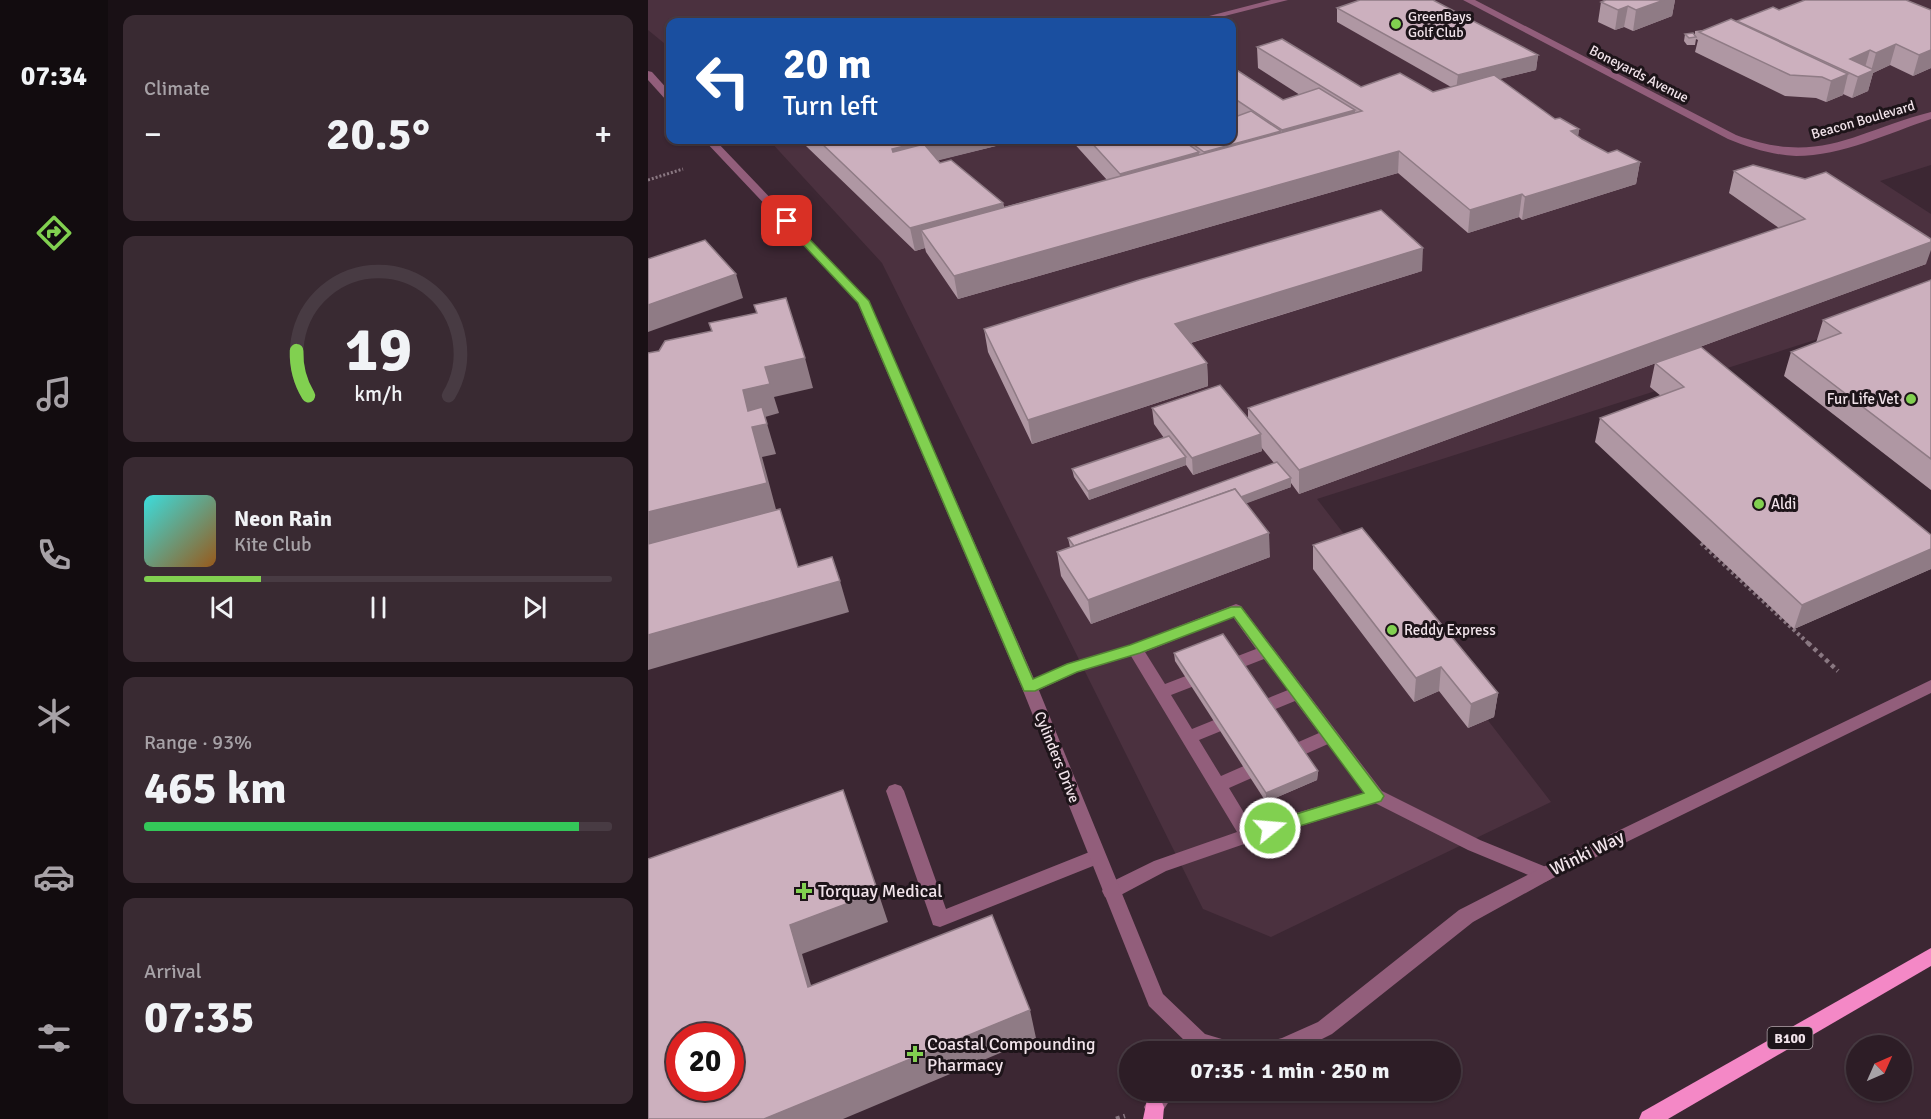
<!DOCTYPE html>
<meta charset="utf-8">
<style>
:root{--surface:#2d1d26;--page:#392a32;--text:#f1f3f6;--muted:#a7a2a7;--line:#483b43;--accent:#81d050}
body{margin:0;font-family:Signika,sans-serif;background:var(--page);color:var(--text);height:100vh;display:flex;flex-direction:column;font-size:22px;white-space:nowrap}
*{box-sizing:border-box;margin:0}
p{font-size:20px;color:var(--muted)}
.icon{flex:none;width:33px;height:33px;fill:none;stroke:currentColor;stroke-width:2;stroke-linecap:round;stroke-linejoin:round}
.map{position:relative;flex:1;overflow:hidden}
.side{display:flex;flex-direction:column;gap:15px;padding:15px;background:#191015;width:540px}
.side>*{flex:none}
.guide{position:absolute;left:18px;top:18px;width:570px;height:126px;border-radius:12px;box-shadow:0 2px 4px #0004,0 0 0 2px var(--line);background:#1a4fa0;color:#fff;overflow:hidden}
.needle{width:39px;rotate:45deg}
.buttons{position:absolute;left:1198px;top:1035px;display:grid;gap:12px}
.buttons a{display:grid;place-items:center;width:66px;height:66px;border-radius:50%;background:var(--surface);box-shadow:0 2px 4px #0004,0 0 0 2px var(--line);font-size:30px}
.speed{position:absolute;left:18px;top:1023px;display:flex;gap:12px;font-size:30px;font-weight:700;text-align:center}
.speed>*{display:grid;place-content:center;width:78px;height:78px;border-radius:50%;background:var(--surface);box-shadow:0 2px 4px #0004,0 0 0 2px var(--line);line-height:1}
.speed .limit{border:9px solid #d22;background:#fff;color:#111}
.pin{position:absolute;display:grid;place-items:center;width:51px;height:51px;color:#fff;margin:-26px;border-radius:12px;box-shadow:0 3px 9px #0006}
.me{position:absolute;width:66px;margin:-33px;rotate:73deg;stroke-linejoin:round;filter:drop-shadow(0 0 4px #0008)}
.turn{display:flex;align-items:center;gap:21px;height:126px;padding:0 18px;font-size:27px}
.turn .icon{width:78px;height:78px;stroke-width:2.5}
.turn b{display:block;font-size:42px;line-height:51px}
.big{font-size:45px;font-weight:700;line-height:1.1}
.side .tile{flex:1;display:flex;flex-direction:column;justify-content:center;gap:9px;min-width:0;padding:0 21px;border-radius:12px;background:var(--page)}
.side .dial{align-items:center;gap:0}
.dial svg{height:156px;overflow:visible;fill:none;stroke:var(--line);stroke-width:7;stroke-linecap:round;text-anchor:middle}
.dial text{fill:var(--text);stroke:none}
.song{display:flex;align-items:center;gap:18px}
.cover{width:72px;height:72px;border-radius:9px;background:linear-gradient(135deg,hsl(180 70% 55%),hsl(30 70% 35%))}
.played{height:6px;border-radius:3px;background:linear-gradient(90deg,var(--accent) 25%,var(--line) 25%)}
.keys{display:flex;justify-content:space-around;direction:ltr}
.heat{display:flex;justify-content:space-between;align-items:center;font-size:33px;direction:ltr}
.charge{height:9px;border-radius:4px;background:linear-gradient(90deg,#34c759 93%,var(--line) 0)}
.trip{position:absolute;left:471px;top:1041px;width:342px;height:60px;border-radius:30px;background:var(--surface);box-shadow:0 2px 4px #0004,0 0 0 2px var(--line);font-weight:700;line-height:60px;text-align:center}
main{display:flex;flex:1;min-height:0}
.dock{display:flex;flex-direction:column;width:108px;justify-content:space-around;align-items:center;background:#120c0f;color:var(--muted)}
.dock .icon{width:42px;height:42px}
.dock .selected{color:var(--accent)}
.dock b{font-size:27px;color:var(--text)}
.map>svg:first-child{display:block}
.built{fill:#4b313f}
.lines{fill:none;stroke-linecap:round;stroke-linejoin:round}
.path-far2{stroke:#8a7882;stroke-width:3;stroke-dasharray:2 2;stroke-linecap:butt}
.path-far1{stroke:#8a7882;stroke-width:4;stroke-dasharray:3 3;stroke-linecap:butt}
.path{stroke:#8a7882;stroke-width:4.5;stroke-dasharray:4 4;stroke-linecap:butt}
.service{fill:#925e7b;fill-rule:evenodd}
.minor{fill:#925e7b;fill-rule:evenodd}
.primary{fill:#f488c6;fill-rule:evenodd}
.wall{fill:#af97a3}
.shaded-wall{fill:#8f7b85}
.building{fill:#ccb0be;stroke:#8f7b85;stroke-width:1.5;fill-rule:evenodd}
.route{fill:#81d050;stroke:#548734;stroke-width:1.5}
.poi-dot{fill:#81d050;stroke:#1d1419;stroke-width:2}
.labels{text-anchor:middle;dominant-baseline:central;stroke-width:6;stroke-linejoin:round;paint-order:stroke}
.far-poi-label{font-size:14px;fill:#f1e3ea;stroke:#1d1419;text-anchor:start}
.far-street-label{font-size:14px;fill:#f1e3ea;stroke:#1d1419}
.shield{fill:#1d1419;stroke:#b1a5ab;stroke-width:1.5}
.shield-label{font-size:14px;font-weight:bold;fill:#f1e3ea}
.poi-label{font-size:15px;fill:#f1e3ea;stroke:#1d1419;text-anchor:start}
.street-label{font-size:15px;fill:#f1e3ea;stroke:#1d1419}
.near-street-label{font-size:18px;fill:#f1e3ea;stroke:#1d1419}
.near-poi-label{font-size:18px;fill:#f1e3ea;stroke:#1d1419;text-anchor:start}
</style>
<main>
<nav class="dock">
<b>07:34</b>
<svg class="icon selected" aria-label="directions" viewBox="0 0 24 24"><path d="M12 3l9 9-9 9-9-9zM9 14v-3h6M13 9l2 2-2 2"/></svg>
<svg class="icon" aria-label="music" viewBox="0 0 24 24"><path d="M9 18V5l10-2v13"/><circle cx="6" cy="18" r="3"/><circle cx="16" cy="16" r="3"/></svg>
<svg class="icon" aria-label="phone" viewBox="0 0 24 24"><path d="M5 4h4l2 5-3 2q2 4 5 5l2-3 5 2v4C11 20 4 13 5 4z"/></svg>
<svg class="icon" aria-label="climate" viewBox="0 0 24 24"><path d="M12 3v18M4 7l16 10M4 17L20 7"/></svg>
<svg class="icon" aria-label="car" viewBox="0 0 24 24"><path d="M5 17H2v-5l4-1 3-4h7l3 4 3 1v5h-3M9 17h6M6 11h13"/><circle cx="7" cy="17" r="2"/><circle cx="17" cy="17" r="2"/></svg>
<svg class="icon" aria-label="filters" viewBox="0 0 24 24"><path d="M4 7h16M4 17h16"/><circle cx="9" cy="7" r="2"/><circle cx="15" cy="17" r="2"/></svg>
</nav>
<section class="side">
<div class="tile"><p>Climate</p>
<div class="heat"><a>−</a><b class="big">20.5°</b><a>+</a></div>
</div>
<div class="tile dial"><svg viewBox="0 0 100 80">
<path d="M14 69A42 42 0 1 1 86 69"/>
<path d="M14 69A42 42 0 0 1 8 46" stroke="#81d050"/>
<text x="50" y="56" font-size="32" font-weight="700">19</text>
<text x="50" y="72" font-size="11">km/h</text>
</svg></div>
<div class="tile">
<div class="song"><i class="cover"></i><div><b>Neon Rain</b><p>Kite Club</p></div></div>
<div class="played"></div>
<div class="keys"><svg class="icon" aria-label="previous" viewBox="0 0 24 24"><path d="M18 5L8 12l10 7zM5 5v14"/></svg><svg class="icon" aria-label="pause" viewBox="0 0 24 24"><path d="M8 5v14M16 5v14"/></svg><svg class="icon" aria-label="next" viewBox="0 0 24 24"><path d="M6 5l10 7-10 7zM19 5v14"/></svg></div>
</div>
<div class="tile"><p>Range · 93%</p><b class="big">465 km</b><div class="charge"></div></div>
<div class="tile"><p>Arrival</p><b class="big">07:35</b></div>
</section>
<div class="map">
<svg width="1283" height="1119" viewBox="0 0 1283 1119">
<rect width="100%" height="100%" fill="#3c2733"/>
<polygon class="built" points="0,0 1283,0 1283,165 1232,181 1283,214 1283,303 669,499 903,802 623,937 555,909 234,263 121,140 584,140 584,22 22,22 22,48 0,30"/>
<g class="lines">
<polyline class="path-far2" points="0,180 35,169"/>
<polyline class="path-far1" points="1053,543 1161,644"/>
<g class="path">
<polyline points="1160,643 1190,671"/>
<polyline points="468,1119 477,1116"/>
</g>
<g class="service">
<path d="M 588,604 L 593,606 L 734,791 L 832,840 L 903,869 L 906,874 L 903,879 L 897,882 L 820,850 L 727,803 L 602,842 L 518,871 L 469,897 L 463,899 L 457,897 L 454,891 L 457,885 L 506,861 L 589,832 L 483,656 L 430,672 L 382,694 L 376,692 L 374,688 L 376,684 L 418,664 L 482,645 ZM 585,617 L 608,649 L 517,684 L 497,652 ZM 616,659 L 640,690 L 544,729 L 523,695 ZM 647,701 L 671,733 L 573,776 L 551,740 ZM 680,744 L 716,793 L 604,826 L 581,788 Z"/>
<polygon points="247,784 253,786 256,791 298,909 449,849 455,852 458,857 455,862 292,927 285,925 283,919 238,791 241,786"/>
</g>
<g class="minor">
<polygon points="623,0 640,0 553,22 538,22"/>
<path d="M 815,0 L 827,0 L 1088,135 C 1171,166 1206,132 1283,112 L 1283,119 C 1241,133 1194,156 1148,156 C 1125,155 1102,148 1080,139 Z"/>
<polygon points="0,71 4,72 22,92 22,101 18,100 0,80"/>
<polygon points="56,140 67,140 221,301 390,688 515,994 557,1034 594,1045 597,1052 534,1052 539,1043 501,1006 374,688 209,302"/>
<polygon points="1283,680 1283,693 903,879 825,922 684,1034 648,1052 606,1052 609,1045 634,1038 670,1022 811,910 891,869"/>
<polygon points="506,1090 528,1090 513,1114 506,1117 499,1114 496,1107"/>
</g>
<g class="primary">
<polygon points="1283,948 1283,966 1020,1119 991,1119 994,1112"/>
<polygon points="506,1097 513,1100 516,1107 515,1119 495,1119 499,1100"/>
</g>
</g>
<g class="wall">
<polygon points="958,0 1027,0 1024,16 985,31 976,27 967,30 950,22 953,2"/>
<polygon points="1258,0 1283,68 1265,76 1242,65 1225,73 1220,91 1204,98 1195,94 1195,95 1178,102 1168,98 1137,96 1047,52 1050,40 1048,39 1047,45 1039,45 1036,41 1037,34 1047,35 1047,31 1055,30 1089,22 1089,21 1131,10"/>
<polygon points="689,8 890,55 888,70 851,79 907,119 931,129 930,136 934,139 960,153 992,162 988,184 874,220 871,217 820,233 750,173 310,299 278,252 277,248 267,251 158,146 157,140 355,140 356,144 290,160 292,163 355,203 356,207 459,180 423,140 584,140 584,67 635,100 652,95 610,68 609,47 713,87 785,92 803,87 689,22"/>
<polygon points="1086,171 1278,264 651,494 643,483 643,487 598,503 622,557 443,624 413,576 409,552 422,547 420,538 626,463 613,447 614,451 545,475 538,465 441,500 426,477 424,469 516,438 506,424 504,408 600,419 600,408 1131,228 1081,193"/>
<polygon points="774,271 543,343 559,363 560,386 384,444 340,352 336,329"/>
<polygon points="1283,280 1283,490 1136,376 1143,352 1168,343 1175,320"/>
<polygon points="1007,363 1283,535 1283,569 1146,629 947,442 952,418 1013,396 1002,387"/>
<polygon points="665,545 850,693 846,717 820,728 791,691 766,702 665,569"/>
<polygon points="526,653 670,771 669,780 618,802 527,661"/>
</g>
<g class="shaded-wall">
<polygon points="1016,0 1027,0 1024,16 985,31 988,10"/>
<polygon points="980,6 976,27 967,30 970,10"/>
<polygon points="1248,44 1242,65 1225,73 1220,91 1204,98 1210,77 1223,71 1228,53"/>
<polygon points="1222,50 1216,71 1202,59"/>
<polygon points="1283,50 1283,68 1265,76 1271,55"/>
<polygon points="890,55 888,70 808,90 810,75"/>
<polygon points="1200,74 1195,95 1178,102 1183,81"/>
<polygon points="707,110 707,132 634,152 634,130"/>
<polygon points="931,129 928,150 923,131"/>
<polygon points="633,131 633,153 557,174 556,152"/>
<polygon points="281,140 355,140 356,144 248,171 244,149"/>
<polygon points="751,151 750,173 310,299 306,276"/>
<polygon points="551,152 552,174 474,196 472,174"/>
<polygon points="992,162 988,184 874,220 877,197"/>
<polygon points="874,194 871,217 820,233 822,210"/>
<polygon points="355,203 358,225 273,230 277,248 267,251 262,228"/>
<polygon points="1283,242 1283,250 1278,264 651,494 651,470"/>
<polygon points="775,248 774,271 529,347 527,324"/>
<polygon points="88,274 95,298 0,332 0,305"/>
<polygon points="157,358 165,388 126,397 131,413 117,417 128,454 114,457 129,513 0,546 0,512 95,390 117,367"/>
<polygon points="559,363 560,386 384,444 380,420"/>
<polygon points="613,434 614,451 545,475 544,458"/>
<polygon points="538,457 538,465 441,500 440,491"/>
<polygon points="643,478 643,487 434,564 433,556"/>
<polygon points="621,533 622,557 443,624 440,600"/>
<polygon points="1283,549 1283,569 1146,629 1154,605"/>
<polygon points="192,581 201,612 0,670 0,635"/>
<polygon points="793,667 791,691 766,702 768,678"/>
<polygon points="850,693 846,717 820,728 823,704"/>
<polygon points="670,771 669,780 618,802 618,793"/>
<polygon points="230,892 240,922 154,954 172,1016 160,987 142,925"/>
<polygon points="382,1010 388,1038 195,1119 116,1119"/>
</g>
<g class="building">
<polygon points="712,0 785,0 890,55 810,75 689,8"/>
<polygon points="958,0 1016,0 988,10 980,6 970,10 953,2"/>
<polygon points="1157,0 1258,0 1283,10 1283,50 1271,55 1248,44 1228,53 1222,50 1202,59 1226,70 1210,77 1089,21 1125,7 1131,10"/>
<polygon points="1083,19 1200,74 1183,81 1174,77 1142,75 1051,32"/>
<polygon points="1045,33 1048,37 1041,38 1037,34"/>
<polygon points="634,39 713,87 752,73 785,92 846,75 907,119 912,118 931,129 923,131 934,139 960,153 969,150 992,162 877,197 874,194 822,210 751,151 306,276 273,230 714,111 609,47"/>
<polygon points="584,67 635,100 671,88 707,110 634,130 584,97"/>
<polygon points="603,111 633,131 556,152 539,140 584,140 584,118"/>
<polygon points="170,140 281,140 244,149 245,152 276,144 292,163 303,160 355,203 262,228"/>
<polygon points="441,140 534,140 551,152 472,174"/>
<polygon points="1105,165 1157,179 1178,172 1283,239 1283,242 651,470 600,408 1157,219 1086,171"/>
<polygon points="733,210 775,248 527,324 559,363 380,420 336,329 491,280"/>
<polygon points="57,240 88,274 0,305 0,259"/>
<polygon points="1283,280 1283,459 1143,352 1193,333 1175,320"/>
<polygon points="138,298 157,358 117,367 122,384 95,390 100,411 114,407 119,424 104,427 119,483 0,512 0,353 11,351 17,341 64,331 61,323 109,313 106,305"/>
<polygon points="1053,347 1283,535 1283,549 1154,605 952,418 1036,387 1007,363"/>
<polygon points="572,385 613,434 544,458 504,408"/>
<polygon points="521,436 538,457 440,491 424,469"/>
<polygon points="629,462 643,478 593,497 587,489 426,546 420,538"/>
<polygon points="587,489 621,533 440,600 409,552"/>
<polygon points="132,509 150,567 184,557 192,581 0,635 0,544"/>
<polygon points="714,528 850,693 823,704 793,667 768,678 665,545"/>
<polygon points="575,634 670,771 618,793 526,653"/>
<path d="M 195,790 L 230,892 L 142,925 L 160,987 L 344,915 L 382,1010 L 116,1119 L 0,1119 L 0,859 ZM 32,1036 L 82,1036 L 82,1088 L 32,1088 Z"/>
</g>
<polygon class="route" points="139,218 142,219 221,301 385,679 419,664 482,645 583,607 593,607 733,792 736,796 733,801 622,835 616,833 614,828 616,824 716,793 586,617 492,653 429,672 387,691 376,691 210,303 135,223 135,219"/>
<g class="poi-dot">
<circle cx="748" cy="24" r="6"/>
<circle cx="1263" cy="399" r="6"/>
<circle cx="1111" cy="504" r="6"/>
<circle cx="744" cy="630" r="6"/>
<path d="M153 882h6v6h6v6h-6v6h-6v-6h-6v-6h6z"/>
<path d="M264 1045h6v6h6v6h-6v6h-6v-6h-6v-6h6z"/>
</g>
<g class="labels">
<g class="far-poi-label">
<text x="760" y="16">GreenBays<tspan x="760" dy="16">Golf Club</tspan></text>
</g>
<g class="far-street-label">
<text transform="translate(991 74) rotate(27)">Boneyards Avenue</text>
<text transform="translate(1215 120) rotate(-16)">Beacon Boulevard</text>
</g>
<rect class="shield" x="1119.5" y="1027" width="45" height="22" rx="4.5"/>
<g class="shield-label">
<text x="1142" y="1038">B100</text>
</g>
<g class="poi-label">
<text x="1251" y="399" text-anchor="end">Fur Life Vet</text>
<text x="1123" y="504">Aldi</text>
<text x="756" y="630">Reddy Express</text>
</g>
<g class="street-label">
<text transform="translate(409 757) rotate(68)">Cylinders Drive</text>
</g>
<g class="near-street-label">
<text transform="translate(939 853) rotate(-26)">Winki Way</text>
</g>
<g class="near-poi-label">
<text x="170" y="891">Torquay Medical</text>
<text x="279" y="1044">Coastal Compounding<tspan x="279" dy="21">Pharmacy</tspan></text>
</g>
</g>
</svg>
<div class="buttons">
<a><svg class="needle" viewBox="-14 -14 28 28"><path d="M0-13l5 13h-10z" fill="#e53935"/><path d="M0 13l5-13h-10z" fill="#a7a2a7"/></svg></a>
</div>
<div class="speed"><div class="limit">20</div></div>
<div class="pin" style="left:139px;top:221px;background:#d93025"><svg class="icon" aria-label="arrive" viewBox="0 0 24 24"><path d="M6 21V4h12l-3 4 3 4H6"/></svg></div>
<svg class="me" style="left:622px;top:828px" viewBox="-20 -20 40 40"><circle r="17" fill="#81d050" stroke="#fff" stroke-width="3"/><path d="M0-11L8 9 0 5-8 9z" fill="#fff"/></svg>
<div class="trip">07:35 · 1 min · 250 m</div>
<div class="guide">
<div class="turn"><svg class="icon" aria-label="left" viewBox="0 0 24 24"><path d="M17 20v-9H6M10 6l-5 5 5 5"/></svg><div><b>20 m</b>Turn left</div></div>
</div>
</div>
</main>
